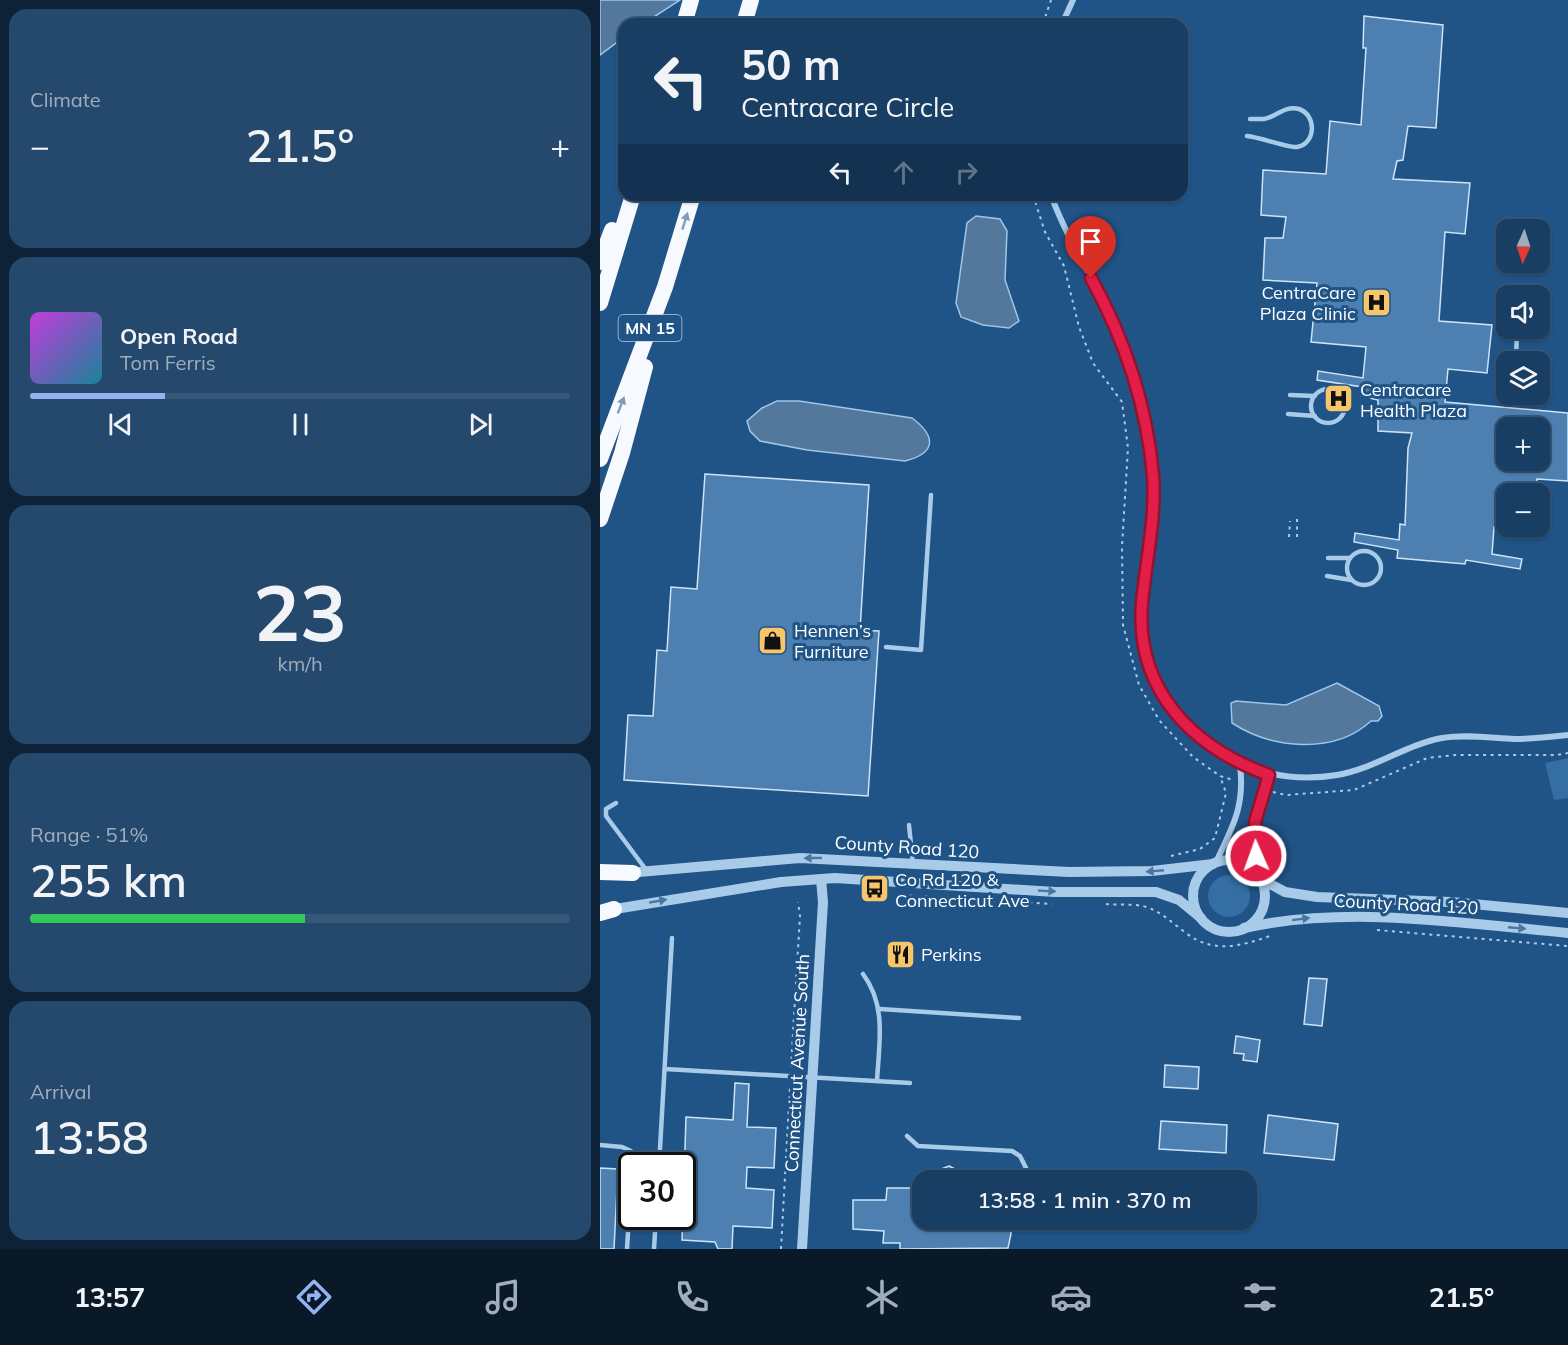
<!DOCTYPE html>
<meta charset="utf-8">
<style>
:root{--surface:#183e64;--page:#25496d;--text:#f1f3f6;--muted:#9faebf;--line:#365778;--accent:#95b2f1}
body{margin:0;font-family:Mulish,sans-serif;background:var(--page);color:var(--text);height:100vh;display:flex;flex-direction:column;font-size:22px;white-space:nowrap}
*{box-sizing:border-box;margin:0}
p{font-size:20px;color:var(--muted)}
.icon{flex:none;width:33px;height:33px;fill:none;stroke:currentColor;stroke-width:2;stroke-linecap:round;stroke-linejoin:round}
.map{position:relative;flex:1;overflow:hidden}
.drawer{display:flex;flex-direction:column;gap:9px;padding:9px;background:#0d2237;width:600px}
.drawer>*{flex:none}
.top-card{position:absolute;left:18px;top:18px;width:570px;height:183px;border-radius:18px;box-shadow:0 2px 4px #0004,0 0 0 2px var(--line);background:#183e64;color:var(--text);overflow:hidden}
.needle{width:39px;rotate:183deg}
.controls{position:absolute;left:896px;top:219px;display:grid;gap:12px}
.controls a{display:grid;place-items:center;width:54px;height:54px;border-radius:12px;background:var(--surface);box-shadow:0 2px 4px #0004,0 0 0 2px var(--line);font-size:30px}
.speed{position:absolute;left:18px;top:1152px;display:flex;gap:12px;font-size:30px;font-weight:700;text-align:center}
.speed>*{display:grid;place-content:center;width:78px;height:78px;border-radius:50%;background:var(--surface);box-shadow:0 2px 4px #0004,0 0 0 2px var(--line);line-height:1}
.speed .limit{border:3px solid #111;border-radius:9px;background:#fff;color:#111}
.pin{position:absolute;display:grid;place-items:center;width:51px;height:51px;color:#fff;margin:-62px -26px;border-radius:50% 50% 50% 0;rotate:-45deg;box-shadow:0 0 6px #0007}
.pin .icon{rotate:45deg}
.me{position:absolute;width:66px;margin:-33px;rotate:358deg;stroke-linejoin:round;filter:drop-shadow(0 0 4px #0008)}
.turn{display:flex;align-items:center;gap:21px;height:126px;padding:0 24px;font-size:27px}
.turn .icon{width:78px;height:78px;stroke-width:2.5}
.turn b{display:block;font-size:42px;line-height:51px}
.lanes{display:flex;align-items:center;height:57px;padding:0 24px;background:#0003;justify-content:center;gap:30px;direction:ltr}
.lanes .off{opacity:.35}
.big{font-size:45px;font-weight:600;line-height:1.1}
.drawer .card{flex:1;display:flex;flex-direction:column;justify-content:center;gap:9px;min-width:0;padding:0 21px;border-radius:18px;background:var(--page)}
.drawer .dial{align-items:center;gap:0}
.dial b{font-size:78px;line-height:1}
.song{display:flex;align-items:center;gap:18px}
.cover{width:72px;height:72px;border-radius:9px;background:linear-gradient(135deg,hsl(290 70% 55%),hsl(190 70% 35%))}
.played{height:6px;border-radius:3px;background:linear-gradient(90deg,var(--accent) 25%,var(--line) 25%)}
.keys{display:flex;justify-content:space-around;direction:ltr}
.heat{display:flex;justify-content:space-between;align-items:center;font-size:33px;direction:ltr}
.charge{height:9px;border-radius:4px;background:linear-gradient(90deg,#34c759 51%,var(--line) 0)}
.trip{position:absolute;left:312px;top:1170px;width:345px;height:60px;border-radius:18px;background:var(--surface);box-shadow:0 2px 4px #0004,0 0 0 2px var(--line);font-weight:600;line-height:60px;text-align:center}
.menu{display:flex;height:96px;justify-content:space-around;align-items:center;background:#0a1928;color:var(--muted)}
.menu .icon{width:42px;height:42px}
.menu .on{color:var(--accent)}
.menu b{font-size:27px;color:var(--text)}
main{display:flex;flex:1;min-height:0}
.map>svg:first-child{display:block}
.green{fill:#346ea3}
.water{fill:#54779c;stroke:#9dc6eb;stroke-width:1.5}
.building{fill:#4d80b0;stroke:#cee3f7;stroke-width:1.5;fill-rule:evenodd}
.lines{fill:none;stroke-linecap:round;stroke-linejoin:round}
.path{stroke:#a9cbea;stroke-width:2;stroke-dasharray:3 4.5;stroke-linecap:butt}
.service{stroke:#a9cbea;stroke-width:4.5}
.minor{stroke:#a9cbea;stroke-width:6}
.tertiary{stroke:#a9cbea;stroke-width:10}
.trunk{stroke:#f6fafe;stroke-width:16}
.oneway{fill:#809ebc}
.oneway2{fill:#4977a4}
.route-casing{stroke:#92132f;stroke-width:15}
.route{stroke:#e11d48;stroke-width:10}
.labels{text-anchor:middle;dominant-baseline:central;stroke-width:6;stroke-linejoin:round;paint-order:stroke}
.shield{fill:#205386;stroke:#bccbdb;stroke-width:1.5}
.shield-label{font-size:16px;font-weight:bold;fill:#fff}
.poi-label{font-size:18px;fill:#fff;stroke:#205386;text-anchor:start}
.street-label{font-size:18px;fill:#fff;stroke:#205386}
</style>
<main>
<section class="drawer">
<div class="card"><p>Climate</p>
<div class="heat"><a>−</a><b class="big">21.5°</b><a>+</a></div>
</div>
<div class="card">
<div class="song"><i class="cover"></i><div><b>Open Road</b><p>Tom Ferris</p></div></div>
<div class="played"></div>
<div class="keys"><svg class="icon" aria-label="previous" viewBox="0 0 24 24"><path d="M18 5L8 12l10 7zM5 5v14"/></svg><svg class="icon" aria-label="pause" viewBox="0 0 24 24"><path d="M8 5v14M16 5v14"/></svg><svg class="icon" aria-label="next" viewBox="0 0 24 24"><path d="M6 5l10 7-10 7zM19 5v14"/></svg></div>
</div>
<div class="card dial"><b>23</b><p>km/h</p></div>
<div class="card"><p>Range · 51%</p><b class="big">255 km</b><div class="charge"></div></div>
<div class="card"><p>Arrival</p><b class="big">13:58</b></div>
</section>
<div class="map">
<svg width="968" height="1249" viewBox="0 0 968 1249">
<rect width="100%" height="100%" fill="#205386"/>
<g class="green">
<polygon points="968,758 968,798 954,800 945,763"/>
<circle cx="629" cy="896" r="21"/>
</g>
<g class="water">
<polygon points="0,0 80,0 43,24 24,24 24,37 0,55"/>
<polygon points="376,216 400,219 407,231 405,280 419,321 409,328 383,325 361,317 356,303 367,223"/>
<path d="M 177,401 L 199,401 L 312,418 C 336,436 337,453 305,461 L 207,450 L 160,441 L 150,431 L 147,421 L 162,408 Z"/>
<path d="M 737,683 L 779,706 L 782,716 L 778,721 L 771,721 C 734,755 672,749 632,723 L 631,703 L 636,701 L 686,705 Z"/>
</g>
<g class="building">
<path d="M 764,16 L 843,25 L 836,128 L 808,126 L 803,160 L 797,161 L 793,179 L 870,183 L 865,234 L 845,232 L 839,321 L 892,325 L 887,373 L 848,369 L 845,402 L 968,413 L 968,481 L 937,479 L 936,494 L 906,494 L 906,528 L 894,527 L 892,554 L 922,559 L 920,569 L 866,560 L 865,564 L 797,558 L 798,550 L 754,542 L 755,533 L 799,540 L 800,524 L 805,525 L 808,448 L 812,433 L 778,431 L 778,400 L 761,396 L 762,387 L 717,380 L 718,371 L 763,378 L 766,347 L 711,342 L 717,283 L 663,280 L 665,238 L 683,238 L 686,217 L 661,215 L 663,170 L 726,174 L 730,121 L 761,125 L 766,48 L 763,48 ZM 906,428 L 939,428 L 939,460 L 906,460 Z"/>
<polygon points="105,474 269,485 260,630 279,631 268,796 24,780 28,715 53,716 57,650 67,651 71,587 97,589"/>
<polygon points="709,978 727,979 722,1026 704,1024"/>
<polygon points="636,1036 660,1040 657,1062 643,1060 644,1054 634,1053"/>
<polygon points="565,1065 599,1067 598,1089 564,1087"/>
<polygon points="135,1083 149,1084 147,1127 176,1128 174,1168 147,1167 146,1188 174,1190 172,1228 133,1226 132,1249 118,1249 115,1242 82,1240 86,1117 133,1120"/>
<polygon points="668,1115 738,1124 734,1160 664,1153"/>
<polygon points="561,1121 627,1125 626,1153 559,1149"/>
<polygon points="349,1166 355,1169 356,1180 339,1180 341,1169"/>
<polygon points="0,1168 18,1169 14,1249 0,1249"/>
<polygon points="287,1188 322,1188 322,1220 410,1220 411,1234 408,1248 300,1249 300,1243 283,1243 284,1231 253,1229 253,1200 286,1200"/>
</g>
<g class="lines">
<g class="path">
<polyline points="443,24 451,0"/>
<polyline points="433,195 445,232 464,266 479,327 493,363 522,402 528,448 522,546 523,625 539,685 559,720 593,757 620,776 633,780"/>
<polyline points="689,537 690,521"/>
<polyline points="697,537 697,518"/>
<polyline points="673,792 686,795 754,790 827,758 856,755 957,755 968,753"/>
<polyline points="571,856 600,849 615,838 626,793 620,776"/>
<polyline points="302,895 452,904"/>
<path d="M 506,904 C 518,905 532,904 543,906 C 561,911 572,923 586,933 C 613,954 641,946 670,936"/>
<polyline points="777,930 968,946"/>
<polyline points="191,1067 200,916 198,902"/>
<polyline points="181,1249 190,1085"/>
</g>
<g class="service">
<path d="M 647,136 C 659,137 689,148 697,147 C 716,144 717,115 699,109 C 684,105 677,117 664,119 C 660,119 655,119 650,119"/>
<polyline points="916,362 917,328"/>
<circle cx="728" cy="406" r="17"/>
<polyline points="690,395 715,396"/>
<polyline points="688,414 715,416"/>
<circle cx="764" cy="568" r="17"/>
<polyline points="728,558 750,558"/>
<polyline points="727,576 751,580"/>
<polyline points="286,647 321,650 331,495"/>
<polyline points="16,803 6,809 6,816 47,871"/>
<polyline points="309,825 313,864"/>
<path d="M 263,974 C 287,1006 279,1043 277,1081"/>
<polyline points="280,1009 419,1018"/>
<polyline points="65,1069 310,1083"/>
<polyline points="307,1136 318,1146 412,1151 420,1156 427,1170"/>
<polyline points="0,1145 22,1147 31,1151 32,1166"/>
<polyline points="59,1166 72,938"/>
<polyline points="27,1249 32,1168"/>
<polyline points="54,1249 56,1216"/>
</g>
<g class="minor">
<polyline points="462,24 473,0"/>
<path d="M 451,195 C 475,262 525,319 539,389 C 550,440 557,492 551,544 C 548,573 540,601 543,631 C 553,728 642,791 737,775 C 774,769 805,745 842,738 C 866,734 891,738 915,739 C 933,739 950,737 968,735"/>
<path d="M 616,862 C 633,826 645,806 640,765"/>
<path d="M 659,876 C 652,836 655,814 669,775"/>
</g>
<g class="tertiary">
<circle cx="629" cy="896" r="36"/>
<polyline points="27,873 200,858 469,872 552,871 613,864"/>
<polyline points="661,879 685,892 717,897 851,902 968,913"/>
<polyline points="9,910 181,882 235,878 455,892 556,892 579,900 601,918"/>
<path d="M 644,928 C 748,905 863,923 968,933"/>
<polyline points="202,1249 223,902 221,879"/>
</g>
<g class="trunk">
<polyline points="84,24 91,0"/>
<polyline points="144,24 151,0"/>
<polyline points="0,262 12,230"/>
<polyline points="0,303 33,195"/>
<polyline points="0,459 65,287 93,195"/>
<polyline points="0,519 22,453 45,367"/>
<polyline points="0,872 33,873"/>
<polyline points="0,913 14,909"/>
</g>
</g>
<defs><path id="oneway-solid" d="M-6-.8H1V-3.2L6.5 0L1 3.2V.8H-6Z" transform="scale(1.5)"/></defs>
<g class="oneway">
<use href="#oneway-solid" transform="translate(85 221) rotate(-73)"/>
<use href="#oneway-solid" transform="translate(21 405) rotate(-69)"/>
</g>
<g class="oneway2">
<use href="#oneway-solid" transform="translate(213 858) rotate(179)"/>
<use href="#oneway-solid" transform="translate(555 871) rotate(175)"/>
<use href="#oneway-solid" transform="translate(447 891) rotate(3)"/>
<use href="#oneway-solid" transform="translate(58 901) rotate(-10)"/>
<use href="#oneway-solid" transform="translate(701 919) rotate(-7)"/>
<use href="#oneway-solid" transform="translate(917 928) rotate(5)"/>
</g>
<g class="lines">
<defs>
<path id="route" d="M 491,278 C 525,340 547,404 553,476 C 556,519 546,560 542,603 C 535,690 592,747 669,775 L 655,822 L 656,856"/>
</defs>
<use href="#route" class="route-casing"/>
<use href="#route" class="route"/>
</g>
<defs>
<symbol id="hospital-square" viewBox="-11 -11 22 22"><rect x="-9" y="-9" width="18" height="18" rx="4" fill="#f7c56a" stroke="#205386"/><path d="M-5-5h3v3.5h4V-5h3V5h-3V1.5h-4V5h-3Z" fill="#111"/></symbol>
<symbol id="shop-square" viewBox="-11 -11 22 22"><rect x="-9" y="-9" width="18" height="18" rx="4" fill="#f7c56a" stroke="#205386"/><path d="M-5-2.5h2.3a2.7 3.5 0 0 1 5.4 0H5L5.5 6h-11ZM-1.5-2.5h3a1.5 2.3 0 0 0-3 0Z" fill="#111"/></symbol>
<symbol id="bus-square" viewBox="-11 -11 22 22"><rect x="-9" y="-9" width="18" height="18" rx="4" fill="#f7c56a" stroke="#205386"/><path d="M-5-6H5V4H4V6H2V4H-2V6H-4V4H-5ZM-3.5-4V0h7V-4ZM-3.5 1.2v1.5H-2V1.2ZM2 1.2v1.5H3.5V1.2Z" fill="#111"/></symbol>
<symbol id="restaurant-square" viewBox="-11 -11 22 22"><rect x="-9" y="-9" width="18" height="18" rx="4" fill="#f7c56a" stroke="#205386"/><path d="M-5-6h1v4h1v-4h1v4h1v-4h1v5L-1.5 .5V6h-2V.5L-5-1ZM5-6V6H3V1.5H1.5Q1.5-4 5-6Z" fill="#111"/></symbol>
</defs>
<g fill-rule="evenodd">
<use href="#hospital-square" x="760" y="286" width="33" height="33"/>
<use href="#hospital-square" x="722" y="382" width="33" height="33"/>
<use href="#shop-square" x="156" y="624" width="33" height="33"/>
<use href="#bus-square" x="258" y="872" width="33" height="33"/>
<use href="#restaurant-square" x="284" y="938" width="33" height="33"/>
</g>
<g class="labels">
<rect class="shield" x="18.5" y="315" width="63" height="26" rx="4.5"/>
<g class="shield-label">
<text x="50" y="328">MN 15</text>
</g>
<g class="poi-label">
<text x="756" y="292" text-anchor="end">CentraCare<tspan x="756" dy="21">Plaza Clinic</tspan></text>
<text x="760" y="389">Centracare<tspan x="760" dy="21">Health Plaza</tspan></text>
<text x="194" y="630">Hennen’s<tspan x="194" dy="21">Furniture</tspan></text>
<text x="295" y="879">Co Rd 120 &amp;<tspan x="295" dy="21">Connecticut Ave</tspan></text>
<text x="321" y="954">Perkins</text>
</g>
<g class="street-label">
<text transform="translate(307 847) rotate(4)">County Road 120</text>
<text transform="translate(806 904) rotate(3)">County Road 120</text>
<text transform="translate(197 1063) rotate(-87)">Connecticut Avenue South</text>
</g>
</g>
</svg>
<div class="controls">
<a><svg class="needle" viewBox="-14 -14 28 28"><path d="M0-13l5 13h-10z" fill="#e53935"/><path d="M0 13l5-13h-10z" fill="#9faebf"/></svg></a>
<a><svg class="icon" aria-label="sound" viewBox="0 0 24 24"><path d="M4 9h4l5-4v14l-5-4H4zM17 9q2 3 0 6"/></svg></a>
<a><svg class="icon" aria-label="layers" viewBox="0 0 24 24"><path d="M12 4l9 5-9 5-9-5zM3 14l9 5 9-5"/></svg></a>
<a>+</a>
<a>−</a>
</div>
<div class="speed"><div class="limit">30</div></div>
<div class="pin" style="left:491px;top:278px;background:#d93025"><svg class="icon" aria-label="arrive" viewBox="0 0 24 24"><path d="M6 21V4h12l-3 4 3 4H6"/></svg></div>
<svg class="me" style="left:656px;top:856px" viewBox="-20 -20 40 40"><circle r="17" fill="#e11d48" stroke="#fff" stroke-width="3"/><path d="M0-11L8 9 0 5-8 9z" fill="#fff"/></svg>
<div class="trip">13:58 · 1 min · 370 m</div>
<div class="top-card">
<div class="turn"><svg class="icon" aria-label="left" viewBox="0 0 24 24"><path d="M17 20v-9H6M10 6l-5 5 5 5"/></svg><div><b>50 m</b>Centracare Circle</div></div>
<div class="lanes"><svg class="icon" aria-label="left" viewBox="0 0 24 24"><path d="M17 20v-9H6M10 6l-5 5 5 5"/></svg><svg class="icon off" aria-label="ahead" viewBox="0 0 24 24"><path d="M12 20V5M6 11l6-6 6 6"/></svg><svg class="icon off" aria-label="right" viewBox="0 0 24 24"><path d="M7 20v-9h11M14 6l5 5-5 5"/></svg></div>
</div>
</div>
</main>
<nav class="menu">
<b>13:57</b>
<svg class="icon on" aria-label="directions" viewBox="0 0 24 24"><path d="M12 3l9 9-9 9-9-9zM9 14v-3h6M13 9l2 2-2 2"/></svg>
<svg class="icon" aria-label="music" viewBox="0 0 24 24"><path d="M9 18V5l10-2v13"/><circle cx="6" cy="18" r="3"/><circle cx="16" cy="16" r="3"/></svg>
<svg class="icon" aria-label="phone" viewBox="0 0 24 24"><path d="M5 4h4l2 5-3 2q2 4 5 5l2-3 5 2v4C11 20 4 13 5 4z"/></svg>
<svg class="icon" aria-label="climate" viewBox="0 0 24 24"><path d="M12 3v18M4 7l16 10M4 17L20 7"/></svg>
<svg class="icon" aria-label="car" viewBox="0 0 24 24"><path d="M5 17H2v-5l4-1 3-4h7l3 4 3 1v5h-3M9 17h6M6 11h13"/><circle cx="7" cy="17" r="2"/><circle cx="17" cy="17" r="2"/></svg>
<svg class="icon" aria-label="filters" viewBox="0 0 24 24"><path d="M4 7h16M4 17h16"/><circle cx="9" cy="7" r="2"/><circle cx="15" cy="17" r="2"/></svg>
<b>21.5°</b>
</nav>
